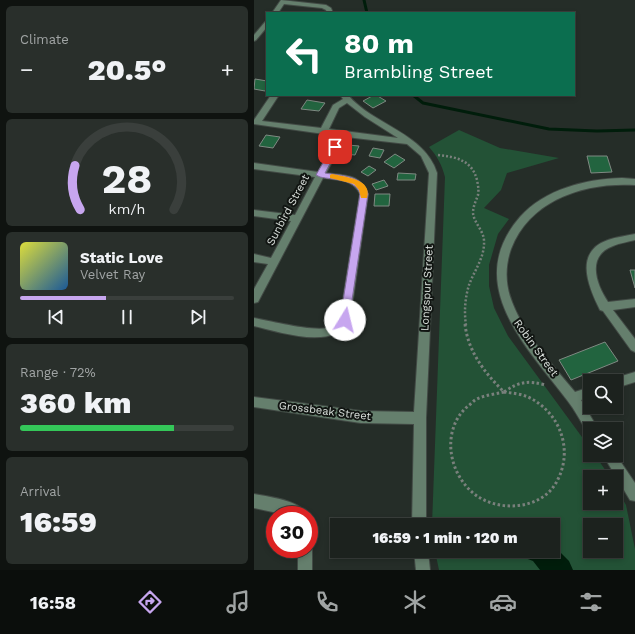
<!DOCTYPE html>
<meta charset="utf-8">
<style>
:root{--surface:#1c221e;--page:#292f2b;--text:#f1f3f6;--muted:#a0a4a4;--line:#3a3f3c;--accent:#c7a6ef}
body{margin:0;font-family:"Work Sans",sans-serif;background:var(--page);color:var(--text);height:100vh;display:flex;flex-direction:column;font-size:15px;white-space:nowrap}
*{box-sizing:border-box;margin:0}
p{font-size:13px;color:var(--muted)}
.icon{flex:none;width:22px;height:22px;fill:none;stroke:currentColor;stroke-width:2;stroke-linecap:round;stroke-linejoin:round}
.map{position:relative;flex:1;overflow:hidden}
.sheet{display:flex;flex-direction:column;gap:6px;padding:6px;background:#0f1310;width:254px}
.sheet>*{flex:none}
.top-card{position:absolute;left:12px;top:12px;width:309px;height:84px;border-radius:0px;box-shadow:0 2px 6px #0003,0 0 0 1px var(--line);background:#0b6e4f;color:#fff;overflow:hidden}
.controls{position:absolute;left:329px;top:374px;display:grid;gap:8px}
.controls a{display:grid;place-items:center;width:40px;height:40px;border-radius:0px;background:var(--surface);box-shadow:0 2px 6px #0003,0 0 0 1px var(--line);font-size:20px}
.speed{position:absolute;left:12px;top:506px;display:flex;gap:8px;font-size:20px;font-weight:700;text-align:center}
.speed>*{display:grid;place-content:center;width:52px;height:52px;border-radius:50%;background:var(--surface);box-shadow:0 2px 6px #0003,0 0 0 1px var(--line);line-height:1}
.speed .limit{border:6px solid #d22;background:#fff;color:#111}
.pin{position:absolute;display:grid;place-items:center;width:34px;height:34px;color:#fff;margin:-17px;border-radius:8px;box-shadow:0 2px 6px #0006}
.me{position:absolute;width:44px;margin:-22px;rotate:9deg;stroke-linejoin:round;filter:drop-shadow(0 0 3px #0008)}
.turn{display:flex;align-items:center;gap:14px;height:84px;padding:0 12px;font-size:18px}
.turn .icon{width:52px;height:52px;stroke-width:2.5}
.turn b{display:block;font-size:28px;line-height:34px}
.big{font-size:30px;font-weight:800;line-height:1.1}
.sheet .card{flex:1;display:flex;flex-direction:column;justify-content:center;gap:6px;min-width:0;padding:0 14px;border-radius:6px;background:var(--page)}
.sheet .dial{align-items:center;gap:0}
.dial svg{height:104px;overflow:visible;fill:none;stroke:var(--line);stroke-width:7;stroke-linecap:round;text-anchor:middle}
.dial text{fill:var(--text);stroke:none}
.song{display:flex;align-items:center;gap:12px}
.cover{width:48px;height:48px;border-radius:6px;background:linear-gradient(135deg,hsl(60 70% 55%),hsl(210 70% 35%))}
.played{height:4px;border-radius:2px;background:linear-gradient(90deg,var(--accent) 40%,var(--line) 40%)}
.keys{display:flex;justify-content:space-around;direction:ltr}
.heat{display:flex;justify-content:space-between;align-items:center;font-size:22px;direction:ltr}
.charge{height:6px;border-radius:3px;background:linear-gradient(90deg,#34c759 72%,var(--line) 0)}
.trip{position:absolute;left:76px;top:518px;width:230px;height:40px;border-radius:0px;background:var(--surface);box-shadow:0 2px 6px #0003,0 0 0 1px var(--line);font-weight:800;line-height:40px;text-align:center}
.menu{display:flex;height:64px;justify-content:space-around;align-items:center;background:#0b0e0c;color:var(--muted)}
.menu .icon{width:28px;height:28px}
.menu .current{color:var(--accent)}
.menu b{font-size:18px;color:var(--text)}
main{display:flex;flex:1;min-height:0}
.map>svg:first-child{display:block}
.green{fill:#235236;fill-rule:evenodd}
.water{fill:#001d0b}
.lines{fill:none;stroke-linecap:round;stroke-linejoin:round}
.stream{stroke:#001d0b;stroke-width:3}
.building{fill:#22643f;stroke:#7f8982}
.minor-casing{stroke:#424a45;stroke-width:2}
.path-far1{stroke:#79807c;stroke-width:2.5;stroke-dasharray:2 2;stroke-linecap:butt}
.path{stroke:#79807c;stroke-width:3;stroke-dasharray:2.5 2.5;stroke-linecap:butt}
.minor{fill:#657f6d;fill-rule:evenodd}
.route{fill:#c7a6ef;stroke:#816c9b}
.slow{fill:#f59e0b}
.labels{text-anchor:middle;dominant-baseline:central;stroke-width:4;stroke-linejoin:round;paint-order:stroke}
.street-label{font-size:11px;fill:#dae0dc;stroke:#111512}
</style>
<main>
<section class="sheet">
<div class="card"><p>Climate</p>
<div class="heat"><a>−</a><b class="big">20.5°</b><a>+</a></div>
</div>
<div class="card dial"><svg viewBox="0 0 100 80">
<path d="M14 69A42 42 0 1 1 86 69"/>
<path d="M14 69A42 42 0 0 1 10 35" stroke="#c7a6ef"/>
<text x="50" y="56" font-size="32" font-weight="700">28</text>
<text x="50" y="72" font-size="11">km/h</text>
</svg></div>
<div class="card">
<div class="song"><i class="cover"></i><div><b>Static Love</b><p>Velvet Ray</p></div></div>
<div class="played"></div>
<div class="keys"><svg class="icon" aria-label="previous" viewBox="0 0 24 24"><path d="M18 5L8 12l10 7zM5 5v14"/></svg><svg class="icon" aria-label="pause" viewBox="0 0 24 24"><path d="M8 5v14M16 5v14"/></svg><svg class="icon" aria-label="next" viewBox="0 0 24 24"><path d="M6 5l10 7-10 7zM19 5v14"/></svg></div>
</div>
<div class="card"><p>Range · 72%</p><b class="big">360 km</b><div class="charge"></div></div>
<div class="card"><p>Arrival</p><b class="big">16:59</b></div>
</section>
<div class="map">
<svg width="381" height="570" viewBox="0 0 381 570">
<rect width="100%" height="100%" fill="#252d28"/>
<path class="green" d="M 205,130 L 246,148 L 305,158 L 253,173 L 247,190 L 230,208 L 255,219 L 244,234 L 235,265 L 235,286 L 240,308 L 254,336 L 336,448 L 336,455 L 341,455 L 356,477 L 336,477 L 336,503 L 362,503 L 362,488 L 372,505 L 381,549 L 381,570 L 185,570 L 181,551 L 299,551 L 299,525 L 178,525 L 191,177 C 188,165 183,156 175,147 ZM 336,525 L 362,525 L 362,551 L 336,551 Z"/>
<polygon class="water" points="299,545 315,561 319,570 286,570 279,561 266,556 266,551 299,551"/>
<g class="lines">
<g class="stream">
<polyline points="110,0 113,13"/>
<polyline points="159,95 169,103 295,129 343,131 381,130"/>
</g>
</g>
<g class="building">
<polygon points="1,79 13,81 13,88 11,91 0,89"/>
<polygon points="120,95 122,95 132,101 119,108 109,101"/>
<polygon points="53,100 71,103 65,111 47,109"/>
<polygon points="12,135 26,137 19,148 5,146"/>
<polygon points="94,145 105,146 101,155 90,154"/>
<polygon points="119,148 130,150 126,158 115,156"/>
<polygon points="141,154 151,160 140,168 130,162"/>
<polygon points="333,156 353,156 358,172 337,173"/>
<polygon points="115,166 122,170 114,176 107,172"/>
<polygon points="144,173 162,174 161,180 143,180"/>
<polygon points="130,180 134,186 122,190 118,184"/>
<polygon points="121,194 136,194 135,206 120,206"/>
<polygon points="376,270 381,270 381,288"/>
<polygon points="351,342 364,361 317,380 305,360"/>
</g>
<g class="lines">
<defs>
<g id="minor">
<polygon points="27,0 72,5 77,8 79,13 73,13 72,10 68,8 30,4 24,13 18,13"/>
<polygon points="13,21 13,27 2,40 0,41 0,35 11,22"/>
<path d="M 17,95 L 25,95 L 8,121 L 67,128 L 79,105 L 89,99 L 86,95 L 94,95 C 119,125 171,133 183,173 L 172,418 L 172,525 L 158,525 L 160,424 L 107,423 L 0,407 L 0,397 L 107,411 L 160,412 L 175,173 L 167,156 L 153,144 L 92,137 L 72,173 C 92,176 105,173 114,194 L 96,320 C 81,351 26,332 0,326 L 0,318 C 17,321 62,333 77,327 C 81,325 83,321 86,318 L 106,194 C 99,179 84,180 69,178 L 4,302 L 0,303 L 0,289 L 14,264 L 0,262 L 0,254 L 17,258 L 37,221 L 0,216 L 0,210 L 41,215 L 61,177 L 0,169 L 0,163 L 64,172 L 84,136 L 0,124 L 0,120 ZM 93,103 L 111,117 L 144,138 L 75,129 L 85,108 Z"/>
<path d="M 368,178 L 381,179 L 381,185 C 332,182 276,199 257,249 C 251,266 251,285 258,302 C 271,336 298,364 321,392 L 336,387 L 336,397 L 327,400 L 344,429 L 336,429 L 336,434 L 334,433 C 327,422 321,410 313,400 C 273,347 208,284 266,217 C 291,189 332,179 368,178 Z"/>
<path d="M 381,234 L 381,240 C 374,242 366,243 359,246 C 332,256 342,284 354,302 L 381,299 L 381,307 L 359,310 L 381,339 L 381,352 L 377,350 L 349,311 L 346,310 C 335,288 319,252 354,240 C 362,237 372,236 381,234 Z"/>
<polygon points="381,372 381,382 362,388 362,381 357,381 358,379"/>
<polygon points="349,455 362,455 381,483 381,501 376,500"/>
<path d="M 0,494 C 15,497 46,500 53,515 L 33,515 L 0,508 Z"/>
<polygon points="55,544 58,549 58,570 44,570 44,549 55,549"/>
<polygon points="160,551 174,551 176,570 162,570"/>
</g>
</defs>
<use href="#minor" class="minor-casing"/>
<path class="path-far1" d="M 184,155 C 202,157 218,160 223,180 C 224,185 225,190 224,195 C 222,201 219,206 219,213 C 220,223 230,231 230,241 C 231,257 220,271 215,285 C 211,298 210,312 212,325"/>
<g class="path">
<path d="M 211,324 C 214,352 231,373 250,392 C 264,382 274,380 291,385"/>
<path d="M 250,392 C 258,393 267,394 274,397 C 306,412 320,450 303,481 C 288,511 241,513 218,492 C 193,470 188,428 214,406 C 217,404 220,400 223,399 C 231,395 242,394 250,392 Z"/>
</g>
<use href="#minor" class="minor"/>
</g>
<path class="route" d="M 81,145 L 85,147 L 71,173 C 88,176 109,175 114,194 L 95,320 L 94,323 L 87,323 L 86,320 L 106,194 C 102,179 80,180 66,177 L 62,175 L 78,147 Z"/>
<path class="slow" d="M 78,174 C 91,177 119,179 113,198 L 107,198 L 105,190 L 100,184 L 76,178 L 76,175 Z"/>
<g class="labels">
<g class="street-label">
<text transform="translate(34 210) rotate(-62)">Sunbird Street</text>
<text transform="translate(173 288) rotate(-87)">Longspur Street</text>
<text transform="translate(282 348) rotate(54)">Robin Street</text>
<text transform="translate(71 411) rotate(7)">Grossbeak Street</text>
</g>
</g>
</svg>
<div class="controls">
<a><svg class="icon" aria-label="search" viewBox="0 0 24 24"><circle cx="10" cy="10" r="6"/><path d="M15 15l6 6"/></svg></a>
<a><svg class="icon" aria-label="layers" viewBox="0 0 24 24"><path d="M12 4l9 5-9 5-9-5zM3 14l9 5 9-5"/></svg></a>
<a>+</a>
<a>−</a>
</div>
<div class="speed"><div class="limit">30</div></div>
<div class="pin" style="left:81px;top:147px;background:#d93025"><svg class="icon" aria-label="arrive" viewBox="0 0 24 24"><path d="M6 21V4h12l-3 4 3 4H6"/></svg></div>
<svg class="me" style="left:91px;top:320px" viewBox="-20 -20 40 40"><circle r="19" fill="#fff"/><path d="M0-13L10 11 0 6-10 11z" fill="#c7a6ef"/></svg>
<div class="trip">16:59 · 1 min · 120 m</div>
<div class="top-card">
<div class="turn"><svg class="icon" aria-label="left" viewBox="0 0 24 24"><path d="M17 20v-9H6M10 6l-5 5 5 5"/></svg><div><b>80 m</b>Brambling Street</div></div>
</div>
</div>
</main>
<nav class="menu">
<b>16:58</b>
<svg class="icon current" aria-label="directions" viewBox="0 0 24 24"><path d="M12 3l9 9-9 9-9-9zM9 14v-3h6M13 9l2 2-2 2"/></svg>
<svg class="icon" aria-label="music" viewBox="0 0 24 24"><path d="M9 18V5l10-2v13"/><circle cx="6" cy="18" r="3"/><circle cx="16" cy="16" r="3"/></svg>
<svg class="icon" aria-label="phone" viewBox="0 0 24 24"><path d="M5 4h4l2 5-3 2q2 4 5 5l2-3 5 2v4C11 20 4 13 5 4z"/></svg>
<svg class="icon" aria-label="climate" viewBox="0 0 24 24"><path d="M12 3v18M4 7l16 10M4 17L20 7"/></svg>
<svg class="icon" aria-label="car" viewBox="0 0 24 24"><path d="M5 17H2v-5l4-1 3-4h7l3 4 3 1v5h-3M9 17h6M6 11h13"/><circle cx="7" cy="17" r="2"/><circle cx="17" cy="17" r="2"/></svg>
<svg class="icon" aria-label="filters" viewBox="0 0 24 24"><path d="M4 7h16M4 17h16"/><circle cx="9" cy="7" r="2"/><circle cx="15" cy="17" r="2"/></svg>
</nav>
